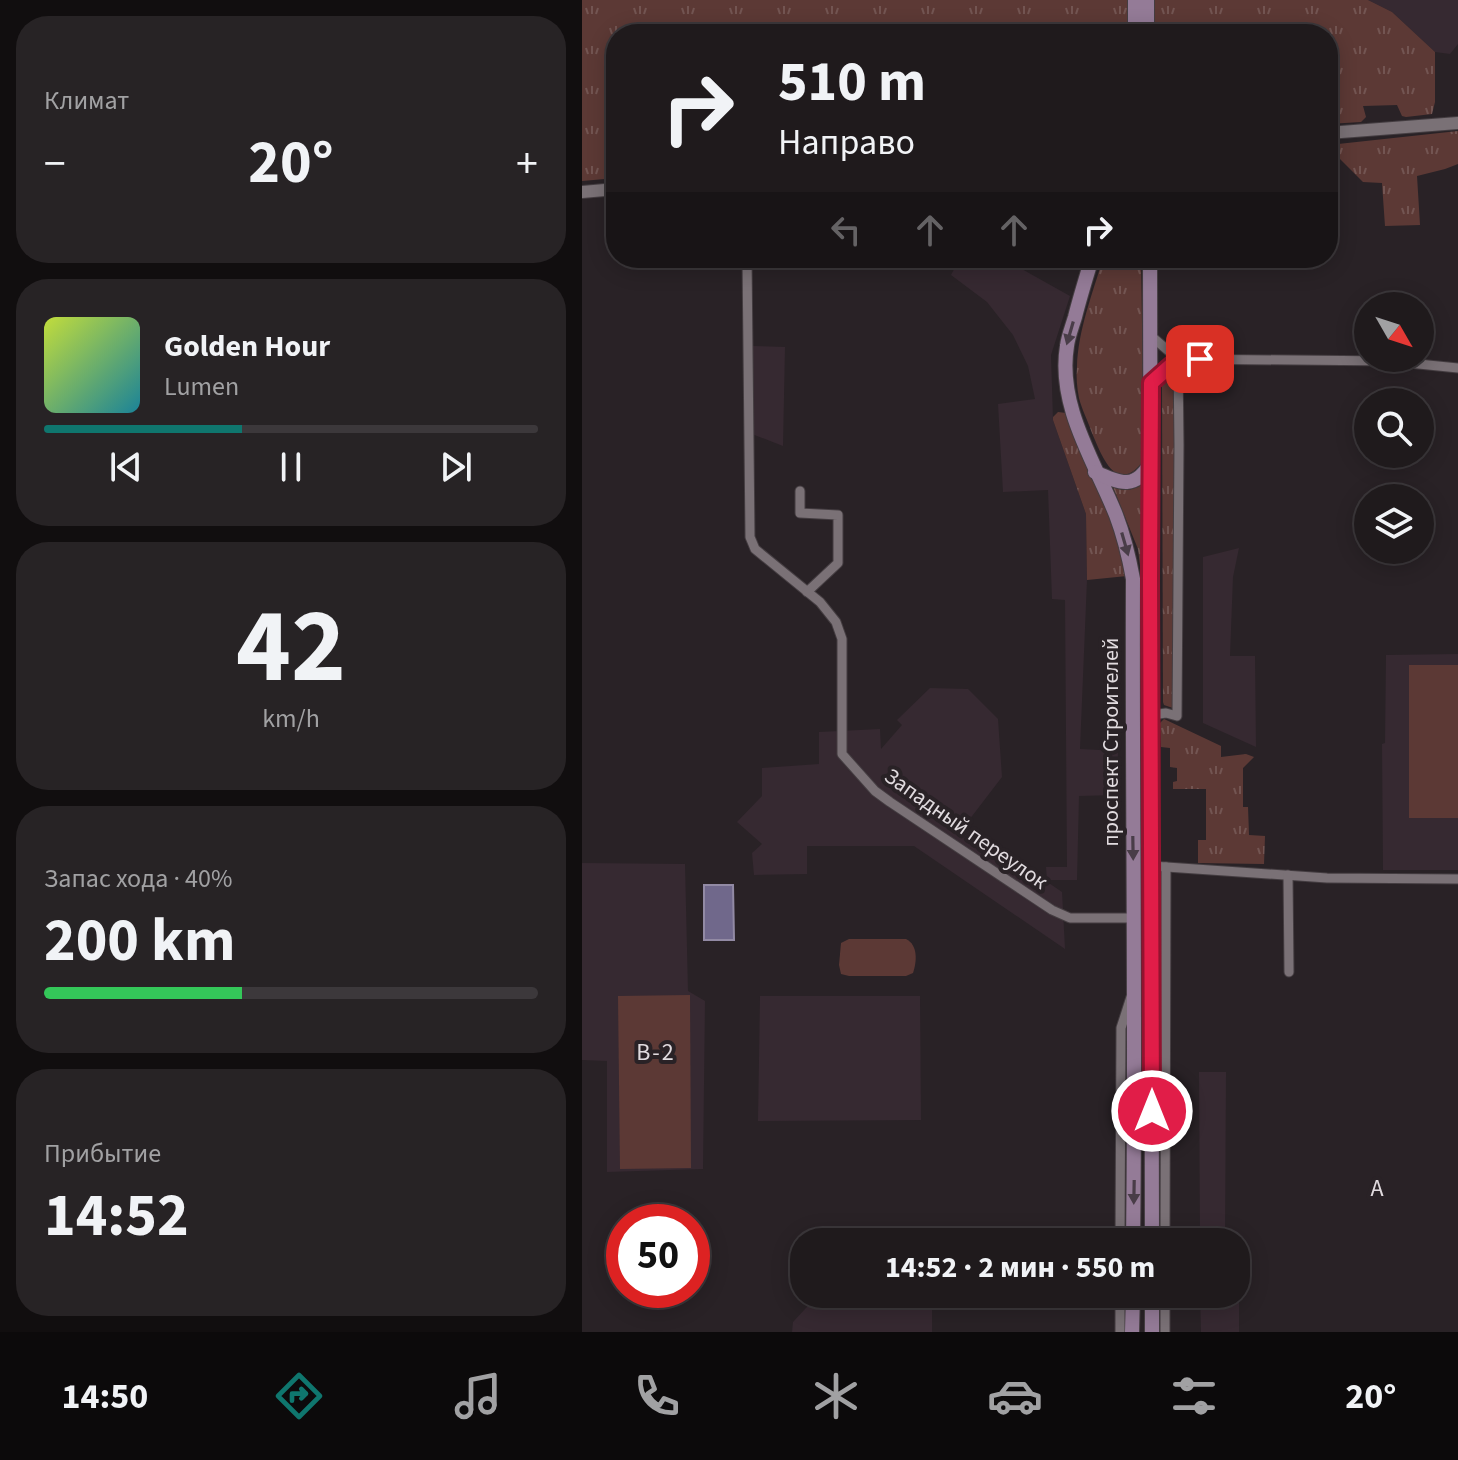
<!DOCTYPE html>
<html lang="ru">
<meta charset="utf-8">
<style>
:root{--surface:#1f1a1c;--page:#272325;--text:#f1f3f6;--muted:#a1a1a3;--line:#3c383b;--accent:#0f766e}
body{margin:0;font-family:"Source Sans 3",sans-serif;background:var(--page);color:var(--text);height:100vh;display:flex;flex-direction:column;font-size:30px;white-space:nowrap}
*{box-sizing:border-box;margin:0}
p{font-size:26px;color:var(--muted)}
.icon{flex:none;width:44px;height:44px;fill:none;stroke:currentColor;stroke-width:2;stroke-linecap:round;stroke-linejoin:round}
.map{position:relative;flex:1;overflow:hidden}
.details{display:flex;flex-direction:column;gap:16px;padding:16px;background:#110e0f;width:582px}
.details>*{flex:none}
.top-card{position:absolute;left:24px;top:24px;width:732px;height:244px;border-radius:32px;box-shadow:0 4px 20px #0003,0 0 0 2px var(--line);background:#1f1a1c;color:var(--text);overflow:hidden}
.needle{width:52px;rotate:129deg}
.tools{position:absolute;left:772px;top:292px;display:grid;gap:16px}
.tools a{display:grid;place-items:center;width:80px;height:80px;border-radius:50%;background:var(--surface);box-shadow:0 4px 20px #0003,0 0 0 2px var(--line);font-size:40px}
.speed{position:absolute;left:24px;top:1204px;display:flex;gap:16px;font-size:40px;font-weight:700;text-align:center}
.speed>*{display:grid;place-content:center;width:104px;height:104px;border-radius:50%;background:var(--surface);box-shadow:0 4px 20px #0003,0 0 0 2px var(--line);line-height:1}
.speed .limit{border:12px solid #d22;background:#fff;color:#111}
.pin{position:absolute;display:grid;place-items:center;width:68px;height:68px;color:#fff;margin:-34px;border-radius:16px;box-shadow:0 4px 12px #0006}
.me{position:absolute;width:88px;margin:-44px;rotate:0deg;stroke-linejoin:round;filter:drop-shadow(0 0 6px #0008)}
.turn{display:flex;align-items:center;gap:28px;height:168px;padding:0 40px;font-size:36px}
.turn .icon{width:104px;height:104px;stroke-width:2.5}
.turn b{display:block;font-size:56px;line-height:68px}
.lanes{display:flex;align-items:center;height:76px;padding:0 40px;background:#0003;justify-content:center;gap:40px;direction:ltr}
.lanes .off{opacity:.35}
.big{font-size:60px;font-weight:700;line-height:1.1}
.details .widget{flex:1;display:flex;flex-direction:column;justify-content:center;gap:12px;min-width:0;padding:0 28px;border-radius:32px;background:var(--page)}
.details .dial{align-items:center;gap:0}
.dial b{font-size:104px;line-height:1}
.song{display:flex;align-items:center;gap:24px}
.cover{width:96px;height:96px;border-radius:12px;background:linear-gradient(135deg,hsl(70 70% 55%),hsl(190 70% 35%))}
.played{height:8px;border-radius:4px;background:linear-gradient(90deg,var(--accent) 40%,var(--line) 40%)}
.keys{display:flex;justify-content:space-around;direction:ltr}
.heat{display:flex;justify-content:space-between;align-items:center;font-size:44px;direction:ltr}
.charge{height:12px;border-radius:6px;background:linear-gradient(90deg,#34c759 40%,var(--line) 0)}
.trip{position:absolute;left:208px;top:1228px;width:460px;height:80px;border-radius:32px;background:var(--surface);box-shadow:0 4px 20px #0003,0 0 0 2px var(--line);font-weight:700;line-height:80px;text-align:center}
.tab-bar{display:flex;height:128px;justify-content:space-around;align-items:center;background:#0c0a0b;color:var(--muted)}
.tab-bar .icon{width:56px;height:56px}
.tab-bar .active{color:var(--accent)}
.tab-bar b{font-size:36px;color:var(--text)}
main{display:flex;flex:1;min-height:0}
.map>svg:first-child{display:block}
.built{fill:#362931}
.grass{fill:url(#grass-tufts)}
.pitch{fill:#5c3935}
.water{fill:#70688b;stroke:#928aa4;stroke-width:2}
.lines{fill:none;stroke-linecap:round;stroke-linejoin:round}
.minor-casing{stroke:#443d41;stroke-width:11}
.tertiary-casing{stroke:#443d41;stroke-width:14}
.secondary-casing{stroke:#443d41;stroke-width:16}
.minor{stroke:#7a7176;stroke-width:9}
.tertiary{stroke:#7a7176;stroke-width:12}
.secondary{stroke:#947b97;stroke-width:14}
.oneway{fill:#493d48}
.route-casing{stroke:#92132f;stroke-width:20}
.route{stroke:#e11d48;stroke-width:14}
.labels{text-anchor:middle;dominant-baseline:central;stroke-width:8;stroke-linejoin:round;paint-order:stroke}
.street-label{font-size:22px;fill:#e1dbdf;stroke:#292226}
.neighbourhood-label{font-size:24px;letter-spacing:2px;fill:#e1dbdf;stroke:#292226}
</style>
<main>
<section class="details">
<div class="widget"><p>Климат</p>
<div class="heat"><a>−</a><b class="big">20°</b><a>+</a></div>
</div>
<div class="widget">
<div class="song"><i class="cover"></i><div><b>Golden Hour</b><p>Lumen</p></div></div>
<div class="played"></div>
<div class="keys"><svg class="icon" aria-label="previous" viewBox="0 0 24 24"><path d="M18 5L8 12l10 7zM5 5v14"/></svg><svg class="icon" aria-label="pause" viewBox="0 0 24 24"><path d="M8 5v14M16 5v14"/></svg><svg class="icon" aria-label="next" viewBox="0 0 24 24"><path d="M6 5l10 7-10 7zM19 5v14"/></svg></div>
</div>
<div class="widget dial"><b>42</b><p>km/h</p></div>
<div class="widget"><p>Запас хода · 40%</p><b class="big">200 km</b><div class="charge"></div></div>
<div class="widget"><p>Прибытие</p><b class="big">14:52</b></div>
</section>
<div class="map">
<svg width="876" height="1332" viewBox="0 0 876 1332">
<defs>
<pattern id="grass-tufts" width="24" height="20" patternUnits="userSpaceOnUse" patternTransform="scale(2)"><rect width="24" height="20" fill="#5c3935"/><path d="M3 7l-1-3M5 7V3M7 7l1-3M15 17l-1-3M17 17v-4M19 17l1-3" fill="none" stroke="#735552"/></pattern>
</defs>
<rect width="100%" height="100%" fill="#292226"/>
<g class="built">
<polygon points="786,0 876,0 876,44 868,54 853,52 810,12"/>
<polygon points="378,258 420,258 488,296 469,355 471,420 504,514 505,580 498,749 536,751 535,795 497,796 495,880 465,880 464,867 485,867 483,600 470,599 466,490 421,492 416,404 453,399 446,366 431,335 405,302 369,275"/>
<polygon points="170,346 203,347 201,446 170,434"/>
<polygon points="657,548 651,577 648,656 673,656 674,747 621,723 621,557"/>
<polygon points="876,654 876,870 801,870 800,744 803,743 804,655"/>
<polygon points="348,688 386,689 416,719 420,777 384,824 369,816 480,892 483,949 332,846 225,846 225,874 172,875 170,853 180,844 155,822 180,796 180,768 237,764 237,732 298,729 299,749 320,725 315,720"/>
<polygon points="0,863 103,864 106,991 123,1001 121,1169 25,1172 25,1061 0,1060"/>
<polygon points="178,996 338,996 339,1120 176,1121"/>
<polygon points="617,1072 644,1072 643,1242 618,1242"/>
<polygon points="654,1287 657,1287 657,1332 619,1332 618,1294 654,1294"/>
<polygon points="237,1294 350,1294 350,1332 210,1332 211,1322"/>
</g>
<g class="grass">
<polygon points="0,0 547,0 547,34 34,34 34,178 0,181"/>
<polygon points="573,0 786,0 810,12 853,52 853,102 850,114 824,117 820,116 815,105 781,106 784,117 779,122 746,124 746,34 573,34"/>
<polygon points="876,131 876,164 863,169 835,176 838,225 803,226 800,183 781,182 747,148 747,145"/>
<path d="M 521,258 L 559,258 L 562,460 C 534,497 520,456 510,433 C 506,421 500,410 497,398 C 495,388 494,377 495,367 C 496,330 511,293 521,258 Z"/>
<polygon points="588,373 593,374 594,378 591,708 582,705 581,702 580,383"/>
<polygon points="476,412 484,413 488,417 540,547 545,576 505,580 504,514 471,420 471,417"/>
<path d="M 564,483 L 564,573 L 559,574 L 556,549 L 531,487 C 544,493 552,489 564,483 Z"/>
<polygon points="582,719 639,746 639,757 664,754 672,757 661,768 661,807 666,807 667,835 683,836 682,864 616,863 616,840 624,840 624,789 591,789 591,782 595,781 595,768 588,767 588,748 579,747 578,723"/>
</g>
<g class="pitch">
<rect x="827" y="665" width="49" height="153"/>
<path d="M 267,939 L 324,939 C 336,945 335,961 331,973 L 324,976 L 267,976 L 259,974 L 257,965 L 259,943 Z"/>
<polygon points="108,995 109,1168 38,1169 36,996"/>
</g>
<polygon class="water" points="122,885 151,885 152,940 122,940"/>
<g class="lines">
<defs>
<g id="minor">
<polyline points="165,258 168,537 173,549 238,602 254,622 260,639 260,754 293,791 308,802 470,910 488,918 552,918"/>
<polyline points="569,336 596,359 807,361 876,368"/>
<polyline points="569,383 596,359"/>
<polyline points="218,491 218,513 256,515 256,563 225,592"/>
<polyline points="570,715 584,713 595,716 597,445 596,359"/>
<polyline points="570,866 745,878 876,879"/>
<polyline points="706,875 707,972"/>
<polyline points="538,1242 539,1028 549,997"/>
<polyline points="583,1242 584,867"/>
<polyline points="538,1332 538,1294"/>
<polyline points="583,1332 583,1294"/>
</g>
<g id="tertiary">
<polyline points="746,133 876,123"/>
<polyline points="0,192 34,189"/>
</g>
<g id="secondary">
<polyline points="553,0 553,34"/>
<polyline points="565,0 565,34"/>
<path d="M 510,258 C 504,278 498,297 493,317 C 490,327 486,337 485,346 C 475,406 513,462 534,515 C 542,536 547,557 551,579 C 550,800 554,1021 551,1242"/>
<polyline points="568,258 570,1242"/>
<path d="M 513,472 C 539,484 554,490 569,462"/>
<polyline points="570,1294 570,1332"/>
<polyline points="550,1332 551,1294"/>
</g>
</defs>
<use href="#minor" class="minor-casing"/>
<use href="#tertiary" class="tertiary-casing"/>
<use href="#secondary" class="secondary-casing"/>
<use href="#minor" class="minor"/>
<use href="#tertiary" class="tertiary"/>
<use href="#secondary" class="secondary"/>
</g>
<defs><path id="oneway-solid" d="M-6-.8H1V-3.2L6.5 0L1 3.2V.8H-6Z" transform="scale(2)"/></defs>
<g class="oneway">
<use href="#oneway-solid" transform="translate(488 333) rotate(106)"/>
<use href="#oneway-solid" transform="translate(543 544) rotate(74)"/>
<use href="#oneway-solid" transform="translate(551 848) rotate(89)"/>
<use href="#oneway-solid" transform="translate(552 1192) rotate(91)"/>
</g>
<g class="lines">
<defs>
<polyline id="route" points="570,1111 568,578 569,383 596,359 618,359"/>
</defs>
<use href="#route" class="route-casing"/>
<use href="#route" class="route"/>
</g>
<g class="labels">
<g class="street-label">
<text transform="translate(529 742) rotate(-90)">проспект Строителей</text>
<text transform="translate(384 829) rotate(35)">Западный переулок</text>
</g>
<g class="neighbourhood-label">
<text x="74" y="1052">В-2</text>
<text x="796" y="1188">А</text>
</g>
</g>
</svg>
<div class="tools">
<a><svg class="needle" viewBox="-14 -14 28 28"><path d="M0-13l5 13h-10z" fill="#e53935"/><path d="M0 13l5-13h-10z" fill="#a1a1a3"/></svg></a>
<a><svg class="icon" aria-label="search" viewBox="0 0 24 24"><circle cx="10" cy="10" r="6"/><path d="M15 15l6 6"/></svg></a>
<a><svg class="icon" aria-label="layers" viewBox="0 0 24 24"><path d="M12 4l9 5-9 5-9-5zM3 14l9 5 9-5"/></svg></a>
</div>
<div class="speed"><div class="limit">50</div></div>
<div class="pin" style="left:618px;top:359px;background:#d93025"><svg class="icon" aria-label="arrive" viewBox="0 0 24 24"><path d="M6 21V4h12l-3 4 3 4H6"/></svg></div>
<svg class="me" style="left:570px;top:1111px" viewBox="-20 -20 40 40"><circle r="17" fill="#e11d48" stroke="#fff" stroke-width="3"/><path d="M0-11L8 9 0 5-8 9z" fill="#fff"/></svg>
<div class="trip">14:52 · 2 мин · 550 m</div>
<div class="top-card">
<div class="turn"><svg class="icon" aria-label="right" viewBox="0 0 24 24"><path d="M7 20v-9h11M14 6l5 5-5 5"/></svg><div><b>510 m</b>Направо</div></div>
<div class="lanes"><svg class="icon off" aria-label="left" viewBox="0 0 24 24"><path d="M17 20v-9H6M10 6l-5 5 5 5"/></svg><svg class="icon off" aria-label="ahead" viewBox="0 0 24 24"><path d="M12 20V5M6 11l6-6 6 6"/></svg><svg class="icon off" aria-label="ahead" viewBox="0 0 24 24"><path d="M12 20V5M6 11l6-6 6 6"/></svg><svg class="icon" aria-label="right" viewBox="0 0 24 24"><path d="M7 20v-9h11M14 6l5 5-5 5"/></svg></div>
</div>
</div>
</main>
<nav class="tab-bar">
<b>14:50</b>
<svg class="icon active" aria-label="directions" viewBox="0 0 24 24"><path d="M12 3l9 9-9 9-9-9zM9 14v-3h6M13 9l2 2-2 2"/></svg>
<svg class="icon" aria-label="music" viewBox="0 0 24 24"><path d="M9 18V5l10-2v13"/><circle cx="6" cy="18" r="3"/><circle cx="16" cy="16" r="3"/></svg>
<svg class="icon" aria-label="phone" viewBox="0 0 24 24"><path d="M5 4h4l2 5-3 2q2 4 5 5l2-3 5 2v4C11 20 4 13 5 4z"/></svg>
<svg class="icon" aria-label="climate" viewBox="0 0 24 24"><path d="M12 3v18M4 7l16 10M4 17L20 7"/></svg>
<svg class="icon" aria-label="car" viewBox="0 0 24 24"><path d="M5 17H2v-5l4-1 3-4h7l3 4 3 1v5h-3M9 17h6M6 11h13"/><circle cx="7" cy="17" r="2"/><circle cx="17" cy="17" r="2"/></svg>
<svg class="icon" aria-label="filters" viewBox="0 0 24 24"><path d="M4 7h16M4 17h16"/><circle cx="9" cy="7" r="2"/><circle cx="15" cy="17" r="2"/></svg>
<b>20°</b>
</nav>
